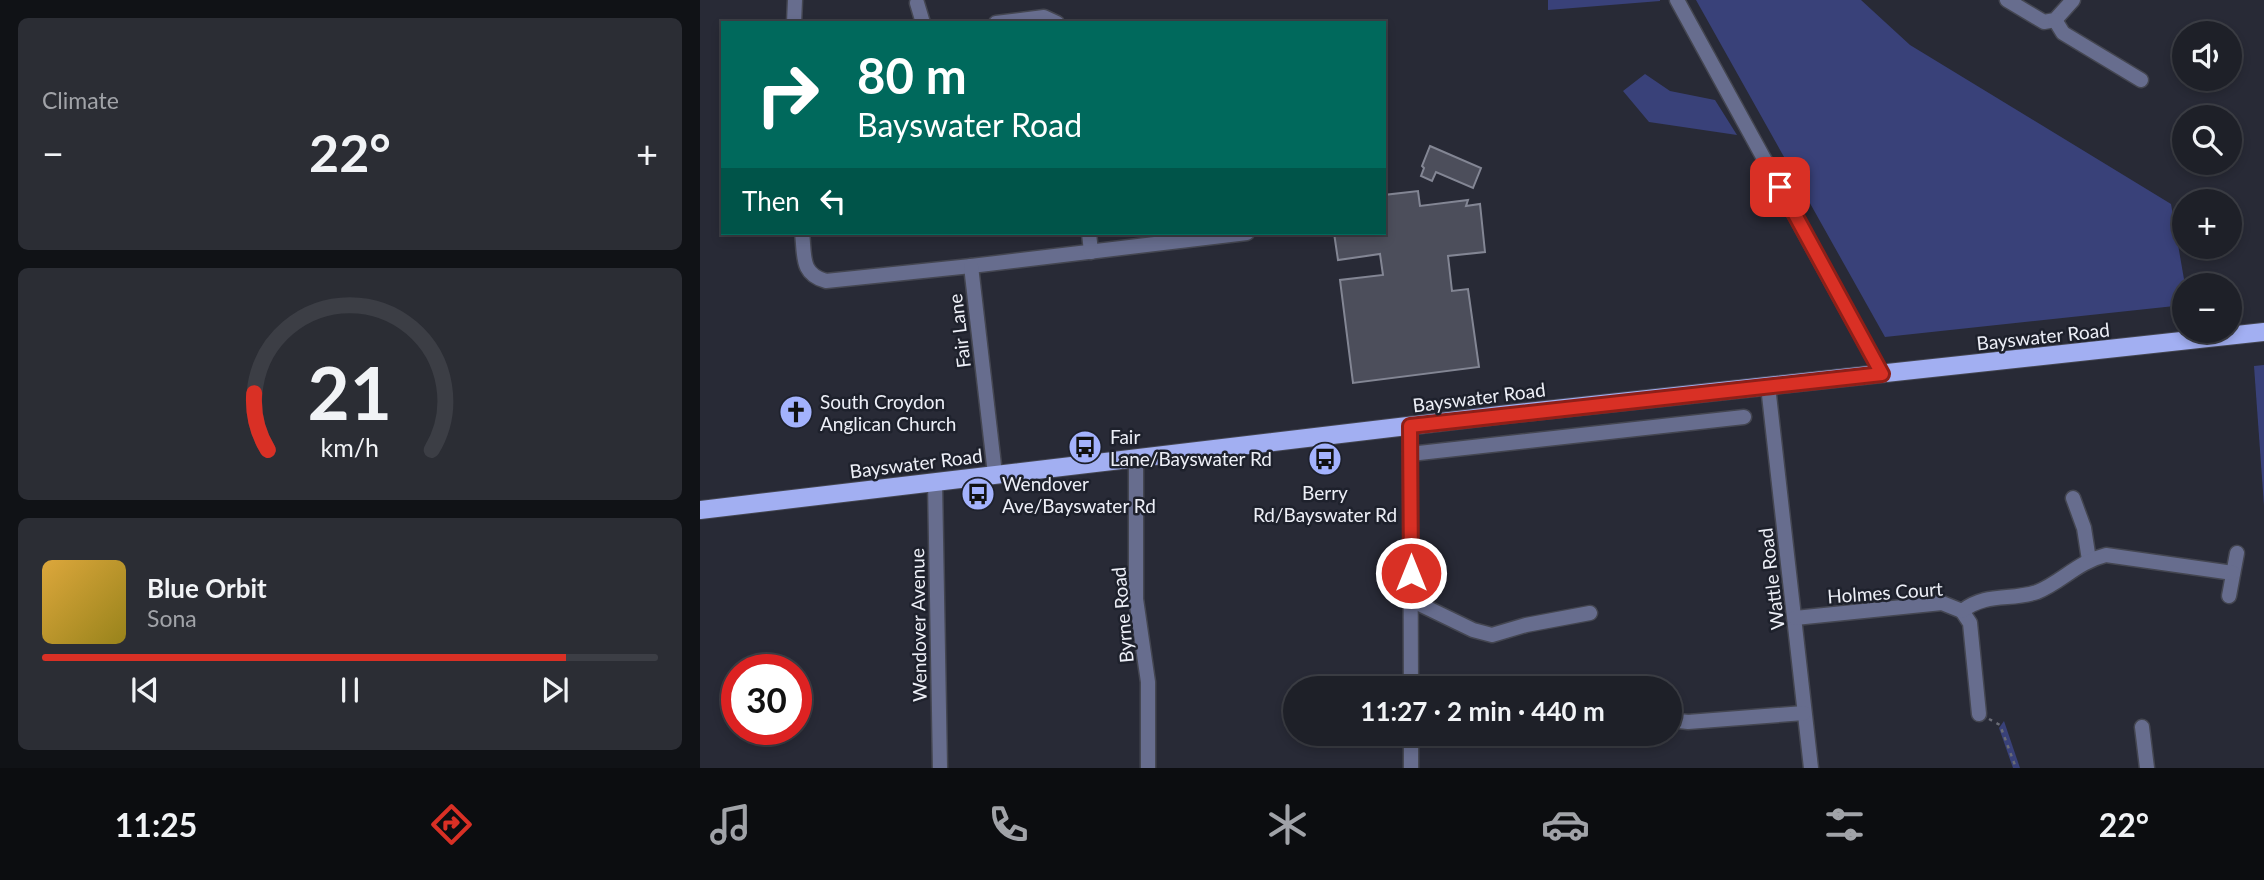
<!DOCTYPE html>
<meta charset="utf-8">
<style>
:root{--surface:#1e2028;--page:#2b2d34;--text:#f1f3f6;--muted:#a1a3a8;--line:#3c3e45;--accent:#d93025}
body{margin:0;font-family:Lato,sans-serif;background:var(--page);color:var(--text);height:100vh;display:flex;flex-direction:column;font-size:26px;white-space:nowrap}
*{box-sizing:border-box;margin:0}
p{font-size:23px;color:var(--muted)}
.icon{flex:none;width:38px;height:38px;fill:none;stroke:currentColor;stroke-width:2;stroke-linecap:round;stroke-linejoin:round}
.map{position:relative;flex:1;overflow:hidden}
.drawer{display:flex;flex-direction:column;gap:18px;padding:18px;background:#101216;width:700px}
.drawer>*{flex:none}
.hud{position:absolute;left:21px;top:21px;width:665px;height:214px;border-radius:0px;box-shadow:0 4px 10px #0003,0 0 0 2px var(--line);background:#00695c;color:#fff;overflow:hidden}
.tools{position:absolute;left:1472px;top:21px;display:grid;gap:14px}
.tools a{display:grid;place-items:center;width:70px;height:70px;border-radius:50%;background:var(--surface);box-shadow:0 4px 10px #0003,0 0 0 2px var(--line);font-size:35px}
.speed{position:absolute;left:21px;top:654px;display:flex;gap:14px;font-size:35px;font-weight:700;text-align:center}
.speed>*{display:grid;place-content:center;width:91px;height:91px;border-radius:50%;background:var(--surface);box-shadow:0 4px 10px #0003,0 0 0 2px var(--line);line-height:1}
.speed .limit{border:10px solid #d22;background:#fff;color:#111}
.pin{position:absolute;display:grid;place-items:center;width:60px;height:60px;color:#fff;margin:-30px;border-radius:14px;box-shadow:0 4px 10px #0006}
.me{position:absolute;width:77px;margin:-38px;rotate:0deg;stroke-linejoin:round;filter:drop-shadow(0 0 5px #0008)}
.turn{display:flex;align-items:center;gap:24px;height:147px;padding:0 21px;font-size:32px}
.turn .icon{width:91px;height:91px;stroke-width:2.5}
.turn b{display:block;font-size:49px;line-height:60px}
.then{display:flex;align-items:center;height:66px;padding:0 21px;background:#0003;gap:14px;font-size:26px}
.big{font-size:52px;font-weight:700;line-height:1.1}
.drawer .card{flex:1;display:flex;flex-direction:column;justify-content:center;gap:10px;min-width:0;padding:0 24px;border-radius:10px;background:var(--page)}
.drawer .dial{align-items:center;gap:0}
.dial svg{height:182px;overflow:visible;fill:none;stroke:var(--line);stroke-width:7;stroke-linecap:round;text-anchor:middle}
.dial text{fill:var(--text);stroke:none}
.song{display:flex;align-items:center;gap:21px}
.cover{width:84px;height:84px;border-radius:10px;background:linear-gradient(135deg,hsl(40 70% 55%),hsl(50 70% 35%))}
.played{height:7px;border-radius:4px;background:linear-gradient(90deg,var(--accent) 85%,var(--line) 85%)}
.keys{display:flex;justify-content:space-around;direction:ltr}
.heat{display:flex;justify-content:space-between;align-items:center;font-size:38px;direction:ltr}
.trip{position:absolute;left:583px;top:676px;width:399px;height:70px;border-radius:35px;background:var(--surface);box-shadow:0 4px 10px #0003,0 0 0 2px var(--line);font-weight:700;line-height:70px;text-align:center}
.tab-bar{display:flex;height:112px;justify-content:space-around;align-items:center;background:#0c0d10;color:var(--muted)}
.tab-bar .icon{width:49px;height:49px}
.tab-bar .current{color:var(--accent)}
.tab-bar b{font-size:32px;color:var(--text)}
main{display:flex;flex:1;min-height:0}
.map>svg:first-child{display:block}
.green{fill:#394179}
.building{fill:#4c4e5b;stroke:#838694;stroke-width:2}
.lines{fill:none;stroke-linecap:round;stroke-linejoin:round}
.minor-casing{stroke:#444651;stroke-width:17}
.major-casing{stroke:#444651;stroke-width:20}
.path{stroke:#696b75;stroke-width:2.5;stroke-dasharray:3.5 5;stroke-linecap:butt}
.minor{stroke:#676d8e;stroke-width:14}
.major{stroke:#a2aff2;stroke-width:18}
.route-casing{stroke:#8d1f18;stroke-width:18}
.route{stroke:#d93025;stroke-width:12}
.labels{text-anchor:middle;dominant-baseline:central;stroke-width:5;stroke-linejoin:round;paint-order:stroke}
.street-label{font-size:19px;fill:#edeff7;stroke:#1e212c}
.poi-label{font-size:19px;fill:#edeff7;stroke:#1e212c;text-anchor:start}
</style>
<main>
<section class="drawer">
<div class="card"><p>Climate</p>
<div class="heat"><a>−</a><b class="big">22°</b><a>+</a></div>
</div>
<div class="card dial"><svg viewBox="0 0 100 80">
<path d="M14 69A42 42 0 1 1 86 69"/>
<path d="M14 69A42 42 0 0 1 8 44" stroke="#d93025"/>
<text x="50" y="56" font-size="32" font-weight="700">21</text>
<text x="50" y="72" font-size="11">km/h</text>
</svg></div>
<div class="card">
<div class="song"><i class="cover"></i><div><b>Blue Orbit</b><p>Sona</p></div></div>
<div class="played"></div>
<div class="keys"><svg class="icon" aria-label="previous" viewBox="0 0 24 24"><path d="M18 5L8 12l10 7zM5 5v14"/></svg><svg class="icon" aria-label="pause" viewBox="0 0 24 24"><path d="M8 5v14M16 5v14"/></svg><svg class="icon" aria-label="next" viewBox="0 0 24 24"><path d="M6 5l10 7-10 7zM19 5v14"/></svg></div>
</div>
</section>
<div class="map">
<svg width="1564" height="768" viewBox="0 0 1564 768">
<rect width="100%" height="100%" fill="#282a36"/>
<g class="green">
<polygon points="848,0 960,0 960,1 848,10"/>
<polygon points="996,0 1161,0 1210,45 1471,204 1485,285 1484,305 1185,337"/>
<polygon points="945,74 970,91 1015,100 1037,135 949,122 923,91"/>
<polygon points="1564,365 1564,506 1554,366"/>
<polygon points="1304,721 1320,768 1313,768 1299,728"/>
</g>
<g class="building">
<polygon points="730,146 781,168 773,188 736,172 732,181 721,176 724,168 722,166"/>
<polygon points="718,191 720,206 768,200 766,206 780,204 785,252 748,256 752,291 768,289 779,367 653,383 640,280 683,275 680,254 638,260 634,233 684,233 684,220 686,220 684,195"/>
</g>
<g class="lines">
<defs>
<g id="minor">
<polyline points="977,0 1182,374"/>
<polyline points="1307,0 1344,22 1355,20 1373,0"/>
<polyline points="217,3 223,23"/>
<polyline points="1355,20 1363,33 1441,80"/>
<polyline points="94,23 95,0"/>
<polyline points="296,23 344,17 357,23"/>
<path d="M 102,233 C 105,255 100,274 126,281 L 271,266 L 547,233"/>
<polyline points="389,233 391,252"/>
<polyline points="271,266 295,474"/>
<polyline points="1068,386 1111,768"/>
<polyline points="710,426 711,688"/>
<polyline points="710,454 1044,417"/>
<polyline points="436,458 436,599 448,682 448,768"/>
<polyline points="235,482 240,768"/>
<polyline points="1373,498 1384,528 1389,560"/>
<polyline points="1529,596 1537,553"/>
<polyline points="711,600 773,630 792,635 826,625 890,613"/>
<polyline points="1262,611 1270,623 1279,714"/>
<path d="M 1095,618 L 1242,603 L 1262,611 C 1287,592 1310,601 1337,592 C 1362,582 1377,562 1406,555 L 1533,573"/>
<polyline points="970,720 988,722 1104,713"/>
<polyline points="1442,727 1447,768"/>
<polyline points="711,733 711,768"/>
</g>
<polyline id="major" points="0,510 800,415 1564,332"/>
</defs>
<use href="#minor" class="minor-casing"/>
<use href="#major" class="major-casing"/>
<polyline class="path" points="1289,719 1300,725 1316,768"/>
<use href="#minor" class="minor"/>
<use href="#major" class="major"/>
</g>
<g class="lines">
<defs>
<polyline id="route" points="711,573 710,426 1182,374 1080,187"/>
</defs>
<use href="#route" class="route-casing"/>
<use href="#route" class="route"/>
</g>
<defs>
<symbol id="church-disc" viewBox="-11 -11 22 22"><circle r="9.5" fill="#a3b2fd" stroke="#1e212c"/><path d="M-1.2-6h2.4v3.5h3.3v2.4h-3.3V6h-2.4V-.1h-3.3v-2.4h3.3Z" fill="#111"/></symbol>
<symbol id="bus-disc" viewBox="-11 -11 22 22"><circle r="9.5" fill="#a3b2fd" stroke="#1e212c"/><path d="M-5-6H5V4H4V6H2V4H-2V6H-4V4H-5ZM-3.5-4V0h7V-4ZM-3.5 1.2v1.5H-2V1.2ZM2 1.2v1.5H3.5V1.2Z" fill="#111"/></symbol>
</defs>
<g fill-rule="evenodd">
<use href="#church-disc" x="77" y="393" width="38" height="38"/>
<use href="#bus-disc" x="366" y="428" width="38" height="38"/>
<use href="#bus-disc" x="606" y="440" width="38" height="38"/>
<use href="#bus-disc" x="259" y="475" width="38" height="38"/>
</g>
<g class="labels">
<g class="street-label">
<text transform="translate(259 331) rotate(-97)">Fair Lane</text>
<text transform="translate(1343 336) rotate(-6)">Bayswater Road</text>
<text transform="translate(779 397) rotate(-7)">Bayswater Road</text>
<text transform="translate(216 463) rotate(-7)">Bayswater Road</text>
<text transform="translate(1071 579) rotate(-97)">Wattle Road</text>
<text transform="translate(1185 592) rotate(-4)">Holmes Court</text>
<text transform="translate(422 615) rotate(-95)">Byrne Road</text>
<text transform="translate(218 625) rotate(-91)">Wendover Avenue</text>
</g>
<g class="poi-label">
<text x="120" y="401">South Croydon<tspan x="120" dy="22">Anglican Church</tspan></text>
<text x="410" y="436">Fair<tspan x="410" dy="22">Lane/Bayswater Rd</tspan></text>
<text x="302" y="483">Wendover<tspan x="302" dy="22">Ave/Bayswater Rd</tspan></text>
<text x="625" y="492" text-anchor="middle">Berry<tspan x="625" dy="22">Rd/Bayswater Rd</tspan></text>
</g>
</g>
</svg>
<div class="tools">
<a><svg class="icon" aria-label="sound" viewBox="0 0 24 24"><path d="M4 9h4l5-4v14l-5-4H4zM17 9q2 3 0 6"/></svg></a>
<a><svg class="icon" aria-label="search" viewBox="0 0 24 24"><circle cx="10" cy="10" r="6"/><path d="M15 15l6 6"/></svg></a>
<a>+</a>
<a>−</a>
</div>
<div class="speed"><div class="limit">30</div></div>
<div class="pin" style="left:1080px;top:187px;background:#d93025"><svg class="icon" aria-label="arrive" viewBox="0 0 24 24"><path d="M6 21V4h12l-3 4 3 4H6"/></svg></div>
<svg class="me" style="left:711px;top:573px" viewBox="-20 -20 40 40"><circle r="17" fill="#d93025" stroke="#fff" stroke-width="3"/><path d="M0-11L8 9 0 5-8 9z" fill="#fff"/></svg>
<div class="trip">11:27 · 2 min · 440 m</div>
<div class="hud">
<div class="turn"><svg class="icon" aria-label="right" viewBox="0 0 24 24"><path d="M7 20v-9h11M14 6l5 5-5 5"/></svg><div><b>80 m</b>Bayswater Road</div></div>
<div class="then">Then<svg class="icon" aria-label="left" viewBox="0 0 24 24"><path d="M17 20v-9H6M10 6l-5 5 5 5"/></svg></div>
</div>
</div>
</main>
<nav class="tab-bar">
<b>11:25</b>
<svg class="icon current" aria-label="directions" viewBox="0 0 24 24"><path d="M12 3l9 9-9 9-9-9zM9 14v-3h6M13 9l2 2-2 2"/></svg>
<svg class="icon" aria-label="music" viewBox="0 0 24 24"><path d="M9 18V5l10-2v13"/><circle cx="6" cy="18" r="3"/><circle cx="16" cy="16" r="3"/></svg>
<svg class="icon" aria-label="phone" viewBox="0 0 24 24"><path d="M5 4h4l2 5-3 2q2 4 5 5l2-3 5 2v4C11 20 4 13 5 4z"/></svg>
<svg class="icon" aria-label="climate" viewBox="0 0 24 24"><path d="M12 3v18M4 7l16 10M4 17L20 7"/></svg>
<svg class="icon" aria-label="car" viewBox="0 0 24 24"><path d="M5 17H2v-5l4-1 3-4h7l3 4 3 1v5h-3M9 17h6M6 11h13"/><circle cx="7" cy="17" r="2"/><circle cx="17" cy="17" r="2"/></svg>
<svg class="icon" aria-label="filters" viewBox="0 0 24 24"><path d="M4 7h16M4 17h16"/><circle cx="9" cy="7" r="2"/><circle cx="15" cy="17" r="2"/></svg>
<b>22°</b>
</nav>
